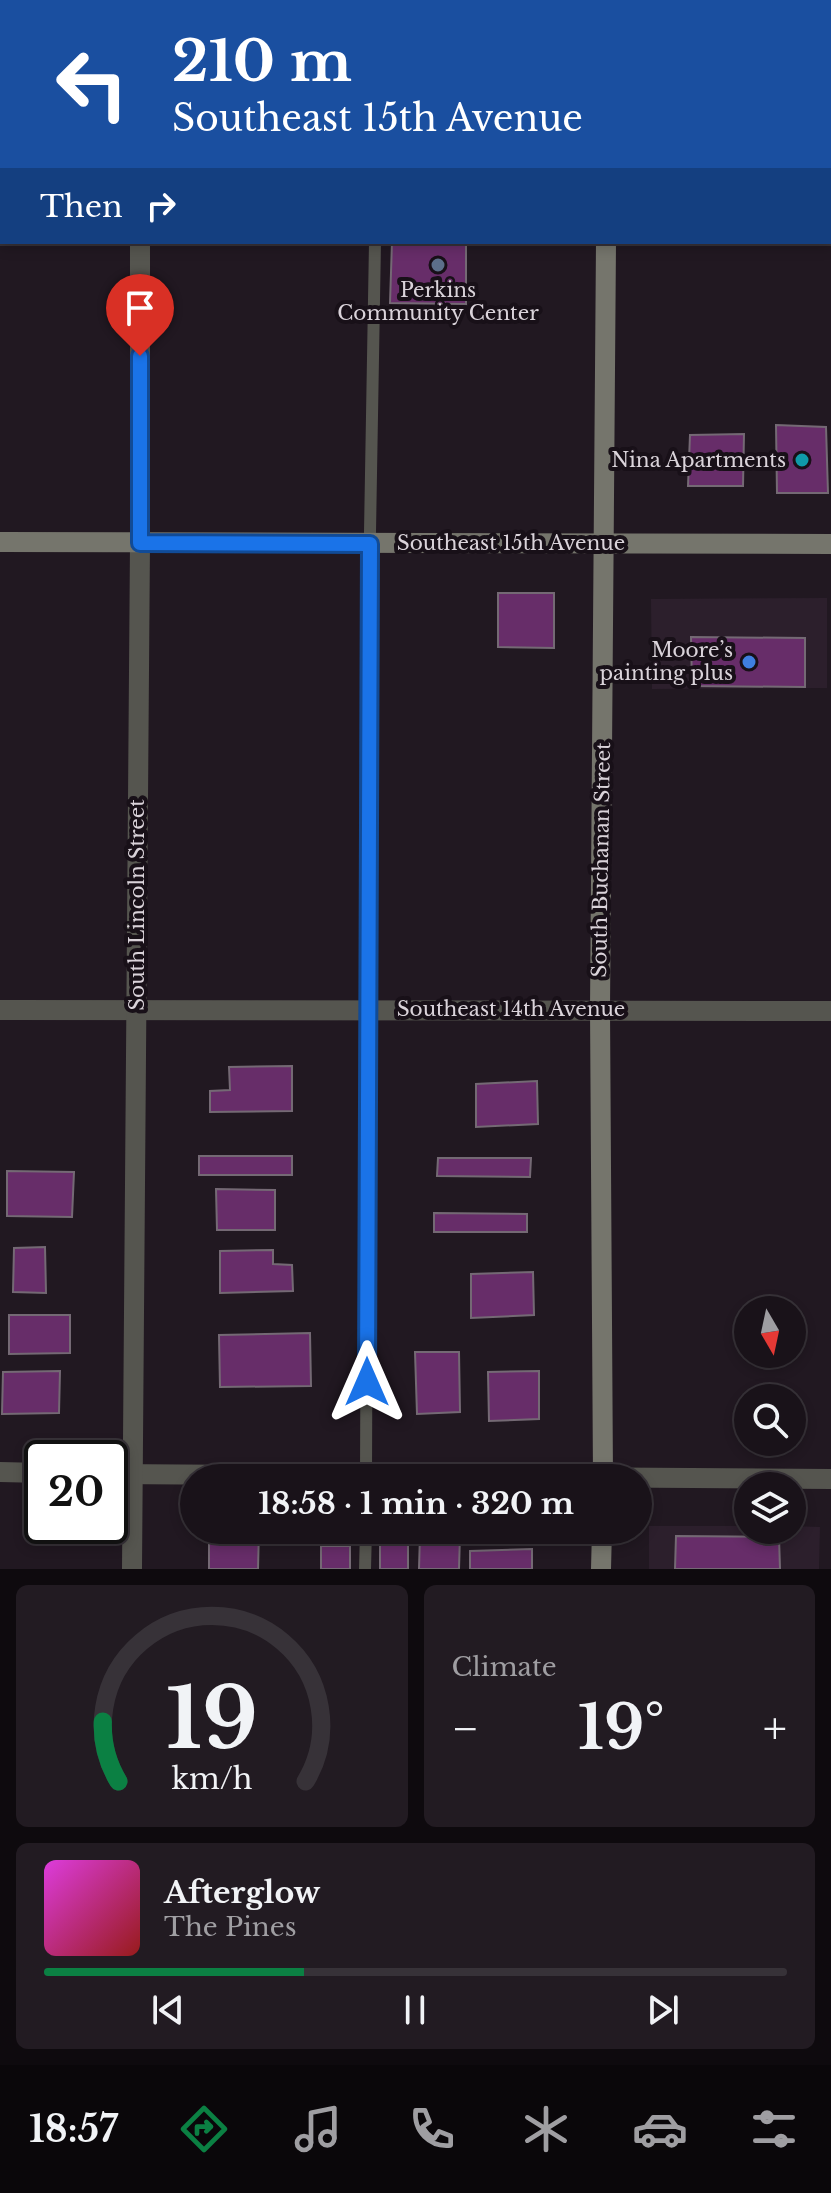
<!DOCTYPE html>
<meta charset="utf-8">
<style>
:root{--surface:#191219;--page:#221b22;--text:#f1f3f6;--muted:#9f9ea2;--line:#373238;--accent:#0b8043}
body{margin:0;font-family:"Libre Baskerville",serif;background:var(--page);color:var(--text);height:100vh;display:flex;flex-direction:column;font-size:30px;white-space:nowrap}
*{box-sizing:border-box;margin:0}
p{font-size:26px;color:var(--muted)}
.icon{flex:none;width:44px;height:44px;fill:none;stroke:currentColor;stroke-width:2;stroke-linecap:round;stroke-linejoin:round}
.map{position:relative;height:1569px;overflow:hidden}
.side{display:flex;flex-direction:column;gap:16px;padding:16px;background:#0e0a0e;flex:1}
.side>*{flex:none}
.hud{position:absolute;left:0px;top:0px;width:832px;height:244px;box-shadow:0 4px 12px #0003,0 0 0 2px var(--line);background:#1a4fa0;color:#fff;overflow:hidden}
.needle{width:52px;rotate:171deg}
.fabs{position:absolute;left:734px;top:1296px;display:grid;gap:16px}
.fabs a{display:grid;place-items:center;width:72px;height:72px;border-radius:50%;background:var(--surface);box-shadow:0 4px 12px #0003,0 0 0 2px var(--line);font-size:40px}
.speed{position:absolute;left:24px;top:1440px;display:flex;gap:16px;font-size:40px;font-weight:700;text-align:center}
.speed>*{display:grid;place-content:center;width:104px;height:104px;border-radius:50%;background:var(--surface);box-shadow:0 4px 12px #0003,0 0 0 2px var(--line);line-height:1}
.speed .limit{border:4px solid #111;border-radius:12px;background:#fff;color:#111}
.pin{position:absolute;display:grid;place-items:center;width:68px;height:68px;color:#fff;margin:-82px -34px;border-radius:50% 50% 50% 0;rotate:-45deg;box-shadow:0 0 8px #0007}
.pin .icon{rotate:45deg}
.me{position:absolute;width:88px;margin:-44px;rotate:0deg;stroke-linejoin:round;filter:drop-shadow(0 0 6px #0008)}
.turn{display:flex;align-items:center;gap:28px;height:168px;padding:0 40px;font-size:36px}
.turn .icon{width:104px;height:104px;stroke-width:2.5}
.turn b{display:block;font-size:56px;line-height:68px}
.then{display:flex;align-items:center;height:76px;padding:0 40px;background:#0003;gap:16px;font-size:30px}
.big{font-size:60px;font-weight:700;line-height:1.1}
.side .card{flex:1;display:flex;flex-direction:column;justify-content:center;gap:12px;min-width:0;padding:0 28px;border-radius:12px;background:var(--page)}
.side .dial{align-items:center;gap:0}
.dial svg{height:208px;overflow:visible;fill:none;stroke:var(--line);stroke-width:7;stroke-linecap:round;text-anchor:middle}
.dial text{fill:var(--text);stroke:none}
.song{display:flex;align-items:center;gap:24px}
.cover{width:96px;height:96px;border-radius:12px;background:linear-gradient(135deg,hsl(300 70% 55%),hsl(0 70% 35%))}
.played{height:8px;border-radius:4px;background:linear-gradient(90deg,var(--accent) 35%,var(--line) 35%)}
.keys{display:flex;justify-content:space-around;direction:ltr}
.heat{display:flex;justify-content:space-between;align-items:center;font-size:44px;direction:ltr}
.side .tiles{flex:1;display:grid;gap:16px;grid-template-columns:1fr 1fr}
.card:last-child{grid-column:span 2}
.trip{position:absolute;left:180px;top:1464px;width:472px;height:80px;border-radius:40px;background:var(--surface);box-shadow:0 4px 12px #0003,0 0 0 2px var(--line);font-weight:700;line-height:80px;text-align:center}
.menu{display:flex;height:128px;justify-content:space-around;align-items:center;background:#0a070a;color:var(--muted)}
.menu .icon{width:56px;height:56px}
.menu .active{color:var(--accent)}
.menu b{font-size:36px;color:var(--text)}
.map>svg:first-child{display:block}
.built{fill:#2c1f2c}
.building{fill:#672d69;stroke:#746974;stroke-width:2}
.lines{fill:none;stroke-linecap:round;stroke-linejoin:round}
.service{stroke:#55554f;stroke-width:12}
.minor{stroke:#55554f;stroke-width:20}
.tertiary{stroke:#55554f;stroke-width:20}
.secondary{stroke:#75756c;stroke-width:20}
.route-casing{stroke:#114b97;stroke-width:20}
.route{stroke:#1a73e8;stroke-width:14}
.service-dot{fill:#5c6f8a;stroke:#181018;stroke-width:3}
.culture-dot{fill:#0f9aa8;stroke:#181018;stroke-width:3}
.shop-dot{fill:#3f7fe0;stroke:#181018;stroke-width:3}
.labels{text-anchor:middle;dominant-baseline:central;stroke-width:8;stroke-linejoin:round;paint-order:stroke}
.poi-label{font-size:20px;fill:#dad3da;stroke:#181018;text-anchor:end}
.street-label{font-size:20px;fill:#dad3da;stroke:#181018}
</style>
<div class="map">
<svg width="831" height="1569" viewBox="0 0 831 1569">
<rect width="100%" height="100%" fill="#211821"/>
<g class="built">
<polygon points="827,598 827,688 652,689 651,599"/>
<polygon points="649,1526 748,1526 748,1530 792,1530 792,1526 820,1527 819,1569 649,1569"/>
</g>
<g class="building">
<rect x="410" y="0" width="148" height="2"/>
<polygon points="392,242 466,242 466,304 390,303"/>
<polygon points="776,425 826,427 828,493 777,493"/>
<polygon points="744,434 743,486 688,486 690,435"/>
<polygon points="498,593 554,593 554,648 498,647"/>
<polygon points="691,637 805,638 805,687 692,686"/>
<polygon points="292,1066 292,1111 210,1112 210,1091 230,1090 229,1067"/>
<polygon points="537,1081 538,1124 476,1127 476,1084"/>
<rect x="199" y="1156" width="93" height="19"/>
<polygon points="438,1158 531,1158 530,1177 437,1176"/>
<polygon points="7,1171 74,1172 72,1217 7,1216"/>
<polygon points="216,1189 275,1190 275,1230 217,1230"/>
<polygon points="434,1213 527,1214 527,1232 434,1232"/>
<polygon points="45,1247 46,1293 13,1292 14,1248"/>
<polygon points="273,1250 273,1264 292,1265 293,1291 220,1293 220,1251"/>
<polygon points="533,1272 534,1315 471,1318 471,1274"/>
<polygon points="9,1315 70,1315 70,1353 9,1354"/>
<polygon points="310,1333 311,1386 220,1387 219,1335"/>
<polygon points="415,1352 459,1352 460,1412 417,1414"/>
<polygon points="60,1371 59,1413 2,1414 3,1372"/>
<polygon points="539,1371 539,1419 489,1421 488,1372"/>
<polygon points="209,1530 259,1530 258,1569 209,1569"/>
<rect x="380" y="1530" width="28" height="39"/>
<polygon points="420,1534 460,1535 459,1569 419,1569"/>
<polygon points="676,1536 779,1537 780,1569 675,1569"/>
<rect x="321" y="1546" width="29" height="23"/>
<polygon points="532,1549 532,1569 470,1569 470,1551"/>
</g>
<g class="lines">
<g class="service">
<polyline points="376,0 376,2"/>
<polyline points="366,1478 369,590 375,242"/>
<polyline points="365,1569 366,1530"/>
</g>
<polyline class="minor" points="0,1010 831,1011"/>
<g class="tertiary">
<polyline points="141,0 141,2"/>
<polyline points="0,75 2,75"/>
<polyline points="830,78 831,78"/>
<polyline points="0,1472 42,1473"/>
<polyline points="110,1474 831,1479"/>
<polyline points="132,1569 140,543 140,242"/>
</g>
<g class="secondary">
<polyline points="607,2 607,0"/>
<polyline points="0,542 831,544"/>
<polyline points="603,1478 600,1009 606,242"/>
<polyline points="601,1569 602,1530"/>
</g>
</g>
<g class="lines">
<defs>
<polyline id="route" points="140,356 140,543 370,544 367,1382"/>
</defs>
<use href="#route" class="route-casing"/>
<use href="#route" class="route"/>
</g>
<circle class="service-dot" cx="438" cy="265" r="8"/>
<circle class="culture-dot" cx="802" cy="460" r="8"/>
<circle class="shop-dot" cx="749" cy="662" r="8"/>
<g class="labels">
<g class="poi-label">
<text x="438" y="290" text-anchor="middle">Perkins<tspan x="438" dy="23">Community Center</tspan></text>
<text x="786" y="460">Nina Apartments</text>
<text x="733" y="650">Moore’s<tspan x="733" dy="23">painting plus</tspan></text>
</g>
<g class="street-label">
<text x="511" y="543">Southeast 15th Avenue</text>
<text transform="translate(601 860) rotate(-89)">South Buchanan Street</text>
<text transform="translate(137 905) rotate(-90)">South Lincoln Street</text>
<text x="511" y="1009">Southeast 14th Avenue</text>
</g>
</g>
</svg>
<div class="fabs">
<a><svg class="needle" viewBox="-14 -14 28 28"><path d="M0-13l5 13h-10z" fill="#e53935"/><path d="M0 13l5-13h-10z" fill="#9f9ea2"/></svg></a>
<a><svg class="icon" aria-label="search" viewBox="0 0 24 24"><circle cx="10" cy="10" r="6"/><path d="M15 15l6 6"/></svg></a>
<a><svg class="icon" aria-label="layers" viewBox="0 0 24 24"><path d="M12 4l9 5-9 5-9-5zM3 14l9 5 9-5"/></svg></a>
</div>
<div class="speed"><div class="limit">20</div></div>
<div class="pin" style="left:140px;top:356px;background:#d93025"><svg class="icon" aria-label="arrive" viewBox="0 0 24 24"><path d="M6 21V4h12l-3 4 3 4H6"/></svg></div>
<svg class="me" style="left:367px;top:1382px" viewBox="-20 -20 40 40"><path d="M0-17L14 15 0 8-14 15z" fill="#1a73e8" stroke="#fff" stroke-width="4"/></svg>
<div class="trip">18:58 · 1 min · 320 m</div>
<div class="hud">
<div class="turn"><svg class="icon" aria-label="left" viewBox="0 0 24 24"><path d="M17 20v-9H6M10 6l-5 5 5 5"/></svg><div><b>210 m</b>Southeast 15th Avenue</div></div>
<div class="then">Then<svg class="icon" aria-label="right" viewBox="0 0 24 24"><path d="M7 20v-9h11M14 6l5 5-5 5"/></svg></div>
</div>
</div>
<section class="side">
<div class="tiles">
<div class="card dial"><svg viewBox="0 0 100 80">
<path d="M14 69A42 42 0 1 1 86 69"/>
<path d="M14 69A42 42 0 0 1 8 46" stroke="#0b8043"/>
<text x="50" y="56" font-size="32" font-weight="700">19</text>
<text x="50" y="72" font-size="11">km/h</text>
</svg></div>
<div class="card"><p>Climate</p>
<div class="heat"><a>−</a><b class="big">19°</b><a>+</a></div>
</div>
<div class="card">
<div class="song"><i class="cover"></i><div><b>Afterglow</b><p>The Pines</p></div></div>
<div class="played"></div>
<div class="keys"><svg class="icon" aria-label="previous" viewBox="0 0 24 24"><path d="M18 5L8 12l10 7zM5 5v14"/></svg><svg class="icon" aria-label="pause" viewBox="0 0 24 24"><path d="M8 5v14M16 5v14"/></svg><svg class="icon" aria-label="next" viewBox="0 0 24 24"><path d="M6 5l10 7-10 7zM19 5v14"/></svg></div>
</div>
</div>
</section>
<nav class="menu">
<b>18:57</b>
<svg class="icon active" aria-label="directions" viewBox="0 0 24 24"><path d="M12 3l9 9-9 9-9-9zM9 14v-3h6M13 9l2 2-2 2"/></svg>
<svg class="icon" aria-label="music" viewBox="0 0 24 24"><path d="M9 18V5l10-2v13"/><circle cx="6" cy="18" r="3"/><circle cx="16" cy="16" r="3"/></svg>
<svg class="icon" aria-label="phone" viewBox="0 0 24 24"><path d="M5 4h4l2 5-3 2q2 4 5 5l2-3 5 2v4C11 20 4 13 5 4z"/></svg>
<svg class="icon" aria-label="climate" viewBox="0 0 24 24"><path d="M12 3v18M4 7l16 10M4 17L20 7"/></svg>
<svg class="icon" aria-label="car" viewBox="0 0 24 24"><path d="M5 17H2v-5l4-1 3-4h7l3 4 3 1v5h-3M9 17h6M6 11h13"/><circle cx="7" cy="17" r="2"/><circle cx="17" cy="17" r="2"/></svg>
<svg class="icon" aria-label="filters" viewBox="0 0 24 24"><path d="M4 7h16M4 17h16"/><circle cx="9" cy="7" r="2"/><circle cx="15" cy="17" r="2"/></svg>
</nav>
